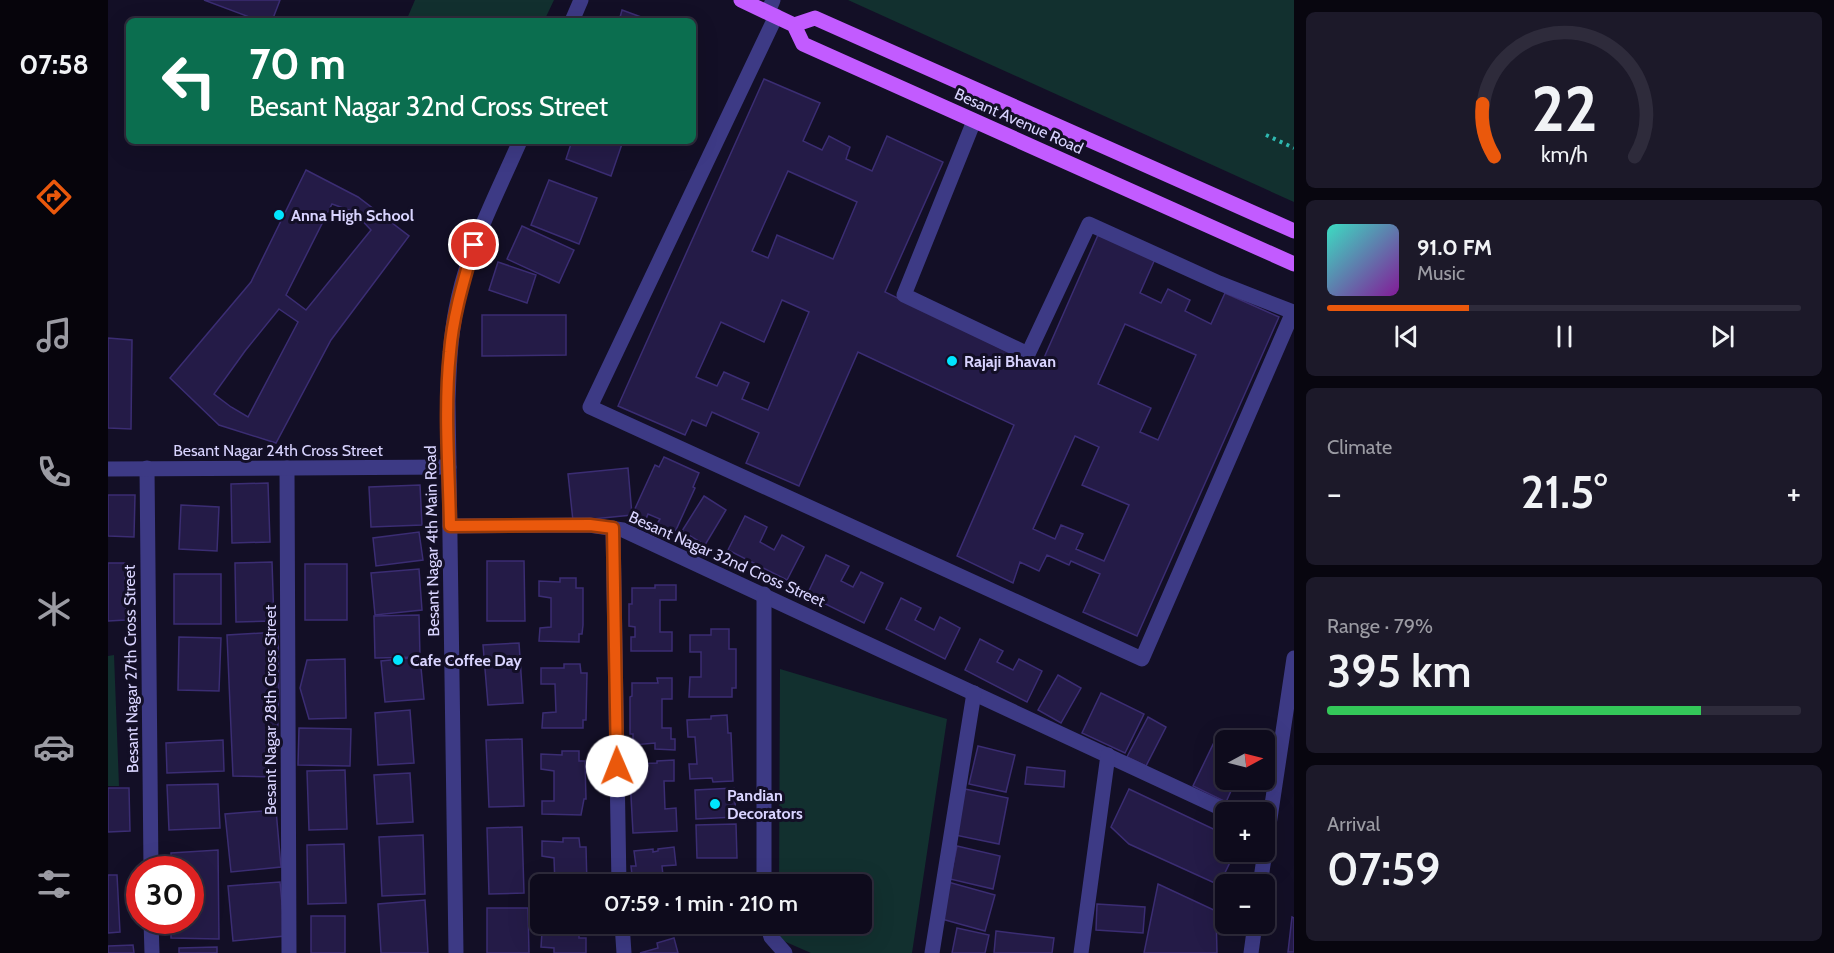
<!DOCTYPE html>
<meta charset="utf-8">
<style>
:root{--surface:#0e0b1c;--page:#1c1929;--text:#f1f3f6;--muted:#9b9ba3;--line:#2e2b3b;--accent:#ea580c}
body{margin:0;font-family:Cabin,sans-serif;background:var(--page);color:var(--text);height:100vh;display:flex;flex-direction:column;font-size:22px;white-space:nowrap}
*{box-sizing:border-box;margin:0}
p{font-size:20px;color:var(--muted)}
.icon{flex:none;width:33px;height:33px;fill:none;stroke:currentColor;stroke-width:2;stroke-linecap:round;stroke-linejoin:round}
.map{position:relative;flex:1;overflow:hidden}
.sheet{display:flex;flex-direction:column;gap:12px;padding:12px;background:#08060f;width:540px}
.sheet>*{flex:none}
.banner{position:absolute;left:18px;top:18px;width:570px;height:126px;border-radius:9px;box-shadow:0 6px 24px #0002,0 0 0 2px var(--line);background:#0b6e4f;color:#fff;overflow:hidden}
.needle{width:39px;rotate:83deg}
.buttons{position:absolute;left:1107px;top:730px;display:grid;gap:12px}
.buttons a{display:grid;place-items:center;width:60px;height:60px;border-radius:9px;background:var(--surface);box-shadow:0 6px 24px #0002,0 0 0 2px var(--line);font-size:30px}
.speed{position:absolute;left:18px;top:856px;display:flex;gap:12px;font-size:30px;font-weight:700;text-align:center}
.speed>*{display:grid;place-content:center;width:78px;height:78px;border-radius:50%;background:var(--surface);box-shadow:0 6px 24px #0002,0 0 0 2px var(--line);line-height:1}
.speed .limit{border:9px solid #d22;background:#fff;color:#111}
.pin{position:absolute;display:grid;place-items:center;width:51px;height:51px;color:#fff;margin:-26px;border:3px solid #fff;border-radius:50%;box-shadow:0 2px 6px #0007}
.me{position:absolute;width:66px;margin:-33px;rotate:359deg;stroke-linejoin:round;filter:drop-shadow(0 0 4px #0008)}
.turn{display:flex;align-items:center;gap:21px;height:126px;padding:0 24px;font-size:27px}
.turn .icon{width:78px;height:78px;stroke-width:2.5}
.turn b{display:block;font-size:42px;line-height:51px}
.big{font-size:45px;font-weight:600;line-height:1.1}
.sheet .widget{flex:1;display:flex;flex-direction:column;justify-content:center;gap:9px;min-width:0;padding:0 21px;border-radius:9px;background:var(--page)}
.sheet .dial{align-items:center;gap:0}
.dial svg{height:156px;overflow:visible;fill:none;stroke:var(--line);stroke-width:7;stroke-linecap:round;text-anchor:middle}
.dial text{fill:var(--text);stroke:none}
.song{display:flex;align-items:center;gap:18px}
.cover{width:72px;height:72px;border-radius:9px;background:linear-gradient(135deg,hsl(170 70% 55%),hsl(290 70% 35%))}
.played{height:6px;border-radius:3px;background:linear-gradient(90deg,var(--accent) 30%,var(--line) 30%)}
.keys{display:flex;justify-content:space-around;direction:ltr}
.heat{display:flex;justify-content:space-between;align-items:center;font-size:33px;direction:ltr}
.charge{height:9px;border-radius:4px;background:linear-gradient(90deg,#34c759 79%,var(--line) 0)}
.trip{position:absolute;left:422px;top:874px;width:342px;height:60px;border-radius:9px;background:var(--surface);box-shadow:0 6px 24px #0002,0 0 0 2px var(--line);font-weight:600;line-height:60px;text-align:center}
main{display:flex;flex:1;min-height:0}
.menu{display:flex;flex-direction:column;width:108px;justify-content:space-around;align-items:center;background:#06040b;color:var(--muted)}
.menu .icon{width:42px;height:42px}
.menu .current{color:var(--accent)}
.menu b{font-size:27px;color:var(--text)}
.map>svg:first-child{display:block}
.green{fill:#12302f}
.building{fill:#241b47;stroke:#3b2d73;stroke-width:1.5;fill-rule:evenodd}
.lines{fill:none;stroke-linecap:round;stroke-linejoin:round}
.path{stroke:#2fb8b0;stroke-width:4;stroke-dasharray:3 4.5;stroke-linecap:butt}
.minor{stroke:#3d3a85;stroke-width:15}
.major{stroke:#c25bff;stroke-width:15}
.route-casing{stroke:#983908;stroke-width:15}
.route{stroke:#ea580c;stroke-width:10}
.poi-dot{fill:#00e5ff;stroke:#130f26;stroke-width:2}
.labels{text-anchor:middle;dominant-baseline:central;stroke-width:6;stroke-linejoin:round;paint-order:stroke}
.street-label{font-size:16px;fill:#d9d4ff;stroke:#130f26}
.poi-label{font-size:16px;font-weight:bold;fill:#d9d4ff;stroke:#130f26;text-anchor:start}
</style>
<main>
<nav class="menu">
<b>07:58</b>
<svg class="icon current" aria-label="directions" viewBox="0 0 24 24"><path d="M12 3l9 9-9 9-9-9zM9 14v-3h6M13 9l2 2-2 2"/></svg>
<svg class="icon" aria-label="music" viewBox="0 0 24 24"><path d="M9 18V5l10-2v13"/><circle cx="6" cy="18" r="3"/><circle cx="16" cy="16" r="3"/></svg>
<svg class="icon" aria-label="phone" viewBox="0 0 24 24"><path d="M5 4h4l2 5-3 2q2 4 5 5l2-3 5 2v4C11 20 4 13 5 4z"/></svg>
<svg class="icon" aria-label="climate" viewBox="0 0 24 24"><path d="M12 3v18M4 7l16 10M4 17L20 7"/></svg>
<svg class="icon" aria-label="car" viewBox="0 0 24 24"><path d="M5 17H2v-5l4-1 3-4h7l3 4 3 1v5h-3M9 17h6M6 11h13"/><circle cx="7" cy="17" r="2"/><circle cx="17" cy="17" r="2"/></svg>
<svg class="icon" aria-label="filters" viewBox="0 0 24 24"><path d="M4 7h16M4 17h16"/><circle cx="9" cy="7" r="2"/><circle cx="15" cy="17" r="2"/></svg>
</nav>
<div class="map">
<svg width="1186" height="953" viewBox="0 0 1186 953">
<rect width="100%" height="100%" fill="#130f26"/>
<g class="green">
<polygon points="307,0 446,0 436,21 298,21"/>
<polygon points="740,0 1186,0 1186,202"/>
<polygon points="6,655 11,786 0,786 0,656"/>
<polygon points="672,669 839,719 804,953 703,953 671,939 671,924 753,924 753,885 671,885"/>
</g>
<g class="building">
<polygon points="96,0 172,0 164,21 152,21"/>
<polygon points="514,10 544,21 511,21"/>
<path d="M 656,79 L 712,103 L 695,141 L 714,150 L 721,136 L 742,147 L 738,159 L 764,171 L 779,136 L 835,162 L 777,292 L 932,367 L 990,235 L 1047,259 L 1032,293 L 1053,303 L 1060,289 L 1082,300 L 1077,311 L 1103,324 L 1117,293 L 1171,317 L 1029,636 L 975,612 L 992,574 L 963,561 L 961,565 L 939,555 L 931,571 L 912,562 L 905,583 L 849,556 L 906,425 L 750,352 L 691,486 L 638,463 L 651,433 L 604,412 L 598,426 L 584,420 L 577,435 L 510,406 ZM 680,171 L 749,202 L 725,259 L 669,235 L 660,258 L 644,251 ZM 674,300 L 701,312 L 660,410 L 634,399 L 641,383 L 616,372 L 609,386 L 588,377 L 613,322 L 656,342 ZM 1017,324 L 1088,355 L 1050,440 L 1032,432 L 1043,408 L 990,384 ZM 967,436 L 991,447 L 974,485 L 1021,505 L 996,561 L 968,549 L 975,534 L 953,525 L 947,539 L 925,529 Z"/>
<polygon points="464,141 515,141 503,176 458,159"/>
<path d="M 198,170 L 250,197 L 301,236 L 223,340 L 168,443 L 111,425 L 62,378 L 143,282 ZM 224,204 L 246,212 L 263,230 L 198,310 L 178,295 ZM 171,309 L 190,322 L 140,417 L 123,407 L 106,394 L 137,351 Z"/>
<polygon points="441,180 489,198 471,244 423,225"/>
<polygon points="414,226 466,250 451,283 399,259"/>
<polygon points="390,262 428,275 419,303 381,290"/>
<polygon points="374,315 458,315 458,355 374,356"/>
<polygon points="0,338 24,340 23,429 0,428"/>
<polygon points="556,457 591,473 585,487 587,488 567,532 549,524 552,519 540,514 538,519 525,513 547,465 551,467"/>
<polygon points="520,468 524,515 465,521 460,474"/>
<polygon points="160,483 162,542 124,543 123,484"/>
<polygon points="312,485 314,525 263,527 261,487"/>
<polygon points="0,495 27,495 26,537 0,536"/>
<polygon points="596,496 618,510 597,545 574,531"/>
<polygon points="73,505 111,507 109,551 71,549"/>
<polygon points="637,516 659,527 652,542 666,550 674,535 696,547 679,580 620,550"/>
<polygon points="311,532 315,560 268,566 265,538"/>
<polygon points="718,555 741,566 733,581 745,587 753,572 775,583 756,623 699,595"/>
<polygon points="379,561 416,561 417,621 379,621"/>
<polygon points="164,562 166,621 128,622 127,563"/>
<polygon points="0,563 17,563 18,620 0,621"/>
<rect x="197" y="564" width="42" height="56"/>
<polygon points="311,569 314,610 267,615 263,573"/>
<rect x="66" y="574" width="47" height="50"/>
<polygon points="452,578 468,578 468,588 475,588 475,625 474,634 471,634 471,642 431,641 432,628 443,627 443,598 431,596 431,581 452,582"/>
<polygon points="547,585 568,585 568,600 552,600 552,632 564,632 564,651 523,651 523,637 527,637 527,627 521,626 521,604 524,604 524,588 547,588"/>
<polygon points="793,598 813,608 807,620 826,630 832,617 852,628 837,659 778,629"/>
<polygon points="311,615 312,657 267,658 266,616"/>
<polygon points="603,629 621,629 621,649 628,649 628,688 624,688 624,697 581,697 582,677 593,677 593,652 582,652 582,635 603,635"/>
<polygon points="170,632 171,691 168,777 125,776 119,635"/>
<polygon points="71,637 113,638 111,691 70,690"/>
<polygon points="872,639 895,651 889,662 905,670 911,659 934,671 919,702 857,670"/>
<polygon points="411,643 415,703 380,705 375,645"/>
<polygon points="312,657 316,699 277,702 273,661"/>
<polygon points="237,659 238,718 201,719 192,688 199,660"/>
<polygon points="456,664 472,664 473,673 479,673 478,720 475,720 475,728 434,728 435,713 448,712 447,684 433,684 433,668 456,668"/>
<polygon points="950,675 973,688 953,723 930,710"/>
<polygon points="549,678 564,678 564,699 554,699 554,728 563,728 563,739 567,739 567,750 547,749 547,743 525,745 525,734 522,734 522,697 524,696 524,683 550,683"/>
<polygon points="993,693 1036,714 1017,753 974,733"/>
<polygon points="302,710 306,763 270,765 267,713"/>
<polygon points="619,715 620,733 623,733 625,781 605,782 604,778 582,779 581,764 589,764 587,737 580,737 579,720 603,719 603,716"/>
<polygon points="1040,717 1058,727 1038,766 1019,757"/>
<polygon points="191,728 243,729 242,766 190,765"/>
<polygon points="1110,734 1123,741 1118,741 1118,780 1128,780 1118,802 1085,786"/>
<polygon points="414,739 416,806 381,807 378,740"/>
<polygon points="115,740 116,771 59,773 58,743"/>
<polygon points="870,746 907,755 898,792 861,784"/>
<polygon points="454,751 471,751 471,761 477,761 478,799 476,799 473,815 434,814 434,801 446,801 446,771 433,769 433,754 454,755"/>
<polygon points="566,760 566,781 556,781 557,809 568,808 569,831 525,833 522,778 526,778 525,764 549,763 549,761"/>
<polygon points="919,767 957,771 956,787 917,784"/>
<polygon points="237,770 239,829 201,830 199,771"/>
<polygon points="302,773 305,822 269,824 266,775"/>
<polygon points="110,784 112,828 61,830 59,785"/>
<polygon points="0,788 21,788 22,831 0,832"/>
<polygon points="626,788 628,817 588,819 587,790"/>
<polygon points="857,789 900,798 891,844 847,835"/>
<polygon points="1021,789 1118,835 1118,852 1127,852 1111,885 1021,844 1003,827"/>
<polygon points="168,810 173,867 123,872 117,814"/>
<polygon points="628,824 629,858 589,858 588,825"/>
<polygon points="414,827 416,893 381,894 379,828"/>
<polygon points="315,835 317,894 274,896 271,837"/>
<polygon points="455,838 471,838 472,847 478,847 479,885 447,885 446,858 434,856 434,841 455,842"/>
<polygon points="236,844 238,903 200,904 199,845"/>
<polygon points="849,846 892,856 885,889 842,879"/>
<polygon points="566,847 568,865 554,866 556,885 525,885 523,866 528,866 526,851 545,849 545,852 550,851 550,849"/>
<polygon points="110,850 111,939 63,938 63,921 82,921 82,870 63,870 63,853"/>
<polygon points="0,875 9,875 12,932 0,933"/>
<polygon points="172,882 177,936 125,941 120,886"/>
<polygon points="840,882 887,895 877,931 830,918"/>
<polygon points="1050,884 1108,911 1109,953 1036,953"/>
<polygon points="317,900 320,953 273,953 270,904"/>
<polygon points="989,904 1037,907 1035,933 988,930"/>
<polygon points="379,908 420,908 421,953 379,953"/>
<rect x="203" y="916" width="34" height="37"/>
<polygon points="1184,917 1186,918 1186,952 1180,952"/>
<polygon points="849,928 881,935 877,953 844,953"/>
<polygon points="455,929 471,929 471,938 478,938 478,953 446,953 446,948 433,947 434,932 455,932"/>
<polygon points="888,931 946,938 944,953 886,953"/>
<polygon points="566,938 570,953 532,953 550,948 549,943"/>
<polygon points="25,945 26,953 0,953 0,946"/>
<polygon points="109,947 109,953 71,953 71,948"/>
</g>
<g class="lines">
<polyline class="path" points="1158,135 1186,148"/>
<g class="minor">
<polyline points="660,12 665,0"/>
<polyline points="668,16 482,407 1034,659 1185,312 1111,283 981,224 920,354 796,295 866,121"/>
<polyline points="464,21 473,0"/>
<polyline points="39,468 43,870"/>
<polyline points="179,468 181,953"/>
<polyline points="0,469 341,467"/>
<polyline points="342,526 481,525 515,530 1123,813"/>
<polyline points="505,528 511,885"/>
<polyline points="656,594 656,885"/>
<polyline points="1152,885 1186,658"/>
<polyline points="43,921 44,953"/>
<polyline points="514,924 516,953"/>
<polyline points="659,924 663,937 677,953"/>
<path d="M 348,953 L 340,401 C 341,370 342,340 348,309 C 359,250 388,196 412,141"/>
<polyline points="824,953 866,693"/>
<polyline points="973,953 1000,755"/>
<polyline points="1143,953 1147,924"/>
</g>
<g class="major">
<polyline points="633,0 686,25 695,44 1186,264"/>
<polyline points="686,25 707,18 1186,231"/>
</g>
</g>
<g class="lines">
<defs>
<path id="route" d="M 366,245 C 356,280 345,315 342,352 C 336,409 341,468 342,526 L 482,525 L 505,528 L 509,766"/>
</defs>
<use href="#route" class="route-casing"/>
<use href="#route" class="route"/>
</g>
<g class="poi-dot">
<circle cx="171" cy="215" r="6"/>
<circle cx="844" cy="361" r="6"/>
<circle cx="290" cy="660" r="6"/>
<circle cx="607" cy="804" r="6"/>
</g>
<g class="labels">
<g class="street-label">
<text transform="translate(911 121) rotate(24)">Besant Avenue Road</text>
<text x="170" y="450">Besant Nagar 24th Cross Street</text>
<text transform="translate(324 541) rotate(-91)">Besant Nagar 4th Main Road</text>
<text transform="translate(619 559) rotate(24)">Besant Nagar 32nd Cross Street</text>
<text transform="translate(23 669) rotate(-91)">Besant Nagar 27th Cross Street</text>
<text transform="translate(162 710) rotate(-90)">Besant Nagar 28th Cross Street</text>
</g>
<g class="poi-label">
<text x="183" y="215">Anna High School</text>
<text x="856" y="361">Rajaji Bhavan</text>
<text x="302" y="660">Cafe Coffee Day</text>
<text x="619" y="795">Pandian<tspan x="619" dy="18">Decorators</tspan></text>
</g>
</g>
</svg>
<div class="buttons">
<a><svg class="needle" viewBox="-14 -14 28 28"><path d="M0-13l5 13h-10z" fill="#e53935"/><path d="M0 13l5-13h-10z" fill="#9b9ba3"/></svg></a>
<a>+</a>
<a>−</a>
</div>
<div class="speed"><div class="limit">30</div></div>
<div class="pin" style="left:366px;top:245px;background:#d93025"><svg class="icon" aria-label="arrive" viewBox="0 0 24 24"><path d="M6 21V4h12l-3 4 3 4H6"/></svg></div>
<svg class="me" style="left:509px;top:766px" viewBox="-20 -20 40 40"><circle r="19" fill="#fff"/><path d="M0-13L10 11 0 6-10 11z" fill="#ea580c"/></svg>
<div class="trip">07:59 · 1 min · 210 m</div>
<div class="banner">
<div class="turn"><svg class="icon" aria-label="left" viewBox="0 0 24 24"><path d="M17 20v-9H6M10 6l-5 5 5 5"/></svg><div><b>70 m</b>Besant Nagar 32nd Cross Street</div></div>
</div>
</div>
<section class="sheet">
<div class="widget dial"><svg viewBox="0 0 100 80">
<path d="M14 69A42 42 0 1 1 86 69"/>
<path d="M14 69A42 42 0 0 1 8 42" stroke="#ea580c"/>
<text x="50" y="56" font-size="32" font-weight="700">22</text>
<text x="50" y="72" font-size="11">km/h</text>
</svg></div>
<div class="widget">
<div class="song"><i class="cover"></i><div><b>91.0 FM</b><p>Music</p></div></div>
<div class="played"></div>
<div class="keys"><svg class="icon" aria-label="previous" viewBox="0 0 24 24"><path d="M18 5L8 12l10 7zM5 5v14"/></svg><svg class="icon" aria-label="pause" viewBox="0 0 24 24"><path d="M8 5v14M16 5v14"/></svg><svg class="icon" aria-label="next" viewBox="0 0 24 24"><path d="M6 5l10 7-10 7zM19 5v14"/></svg></div>
</div>
<div class="widget"><p>Climate</p>
<div class="heat"><a>−</a><b class="big">21.5°</b><a>+</a></div>
</div>
<div class="widget"><p>Range · 79%</p><b class="big">395 km</b><div class="charge"></div></div>
<div class="widget"><p>Arrival</p><b class="big">07:59</b></div>
</section>
</main>
